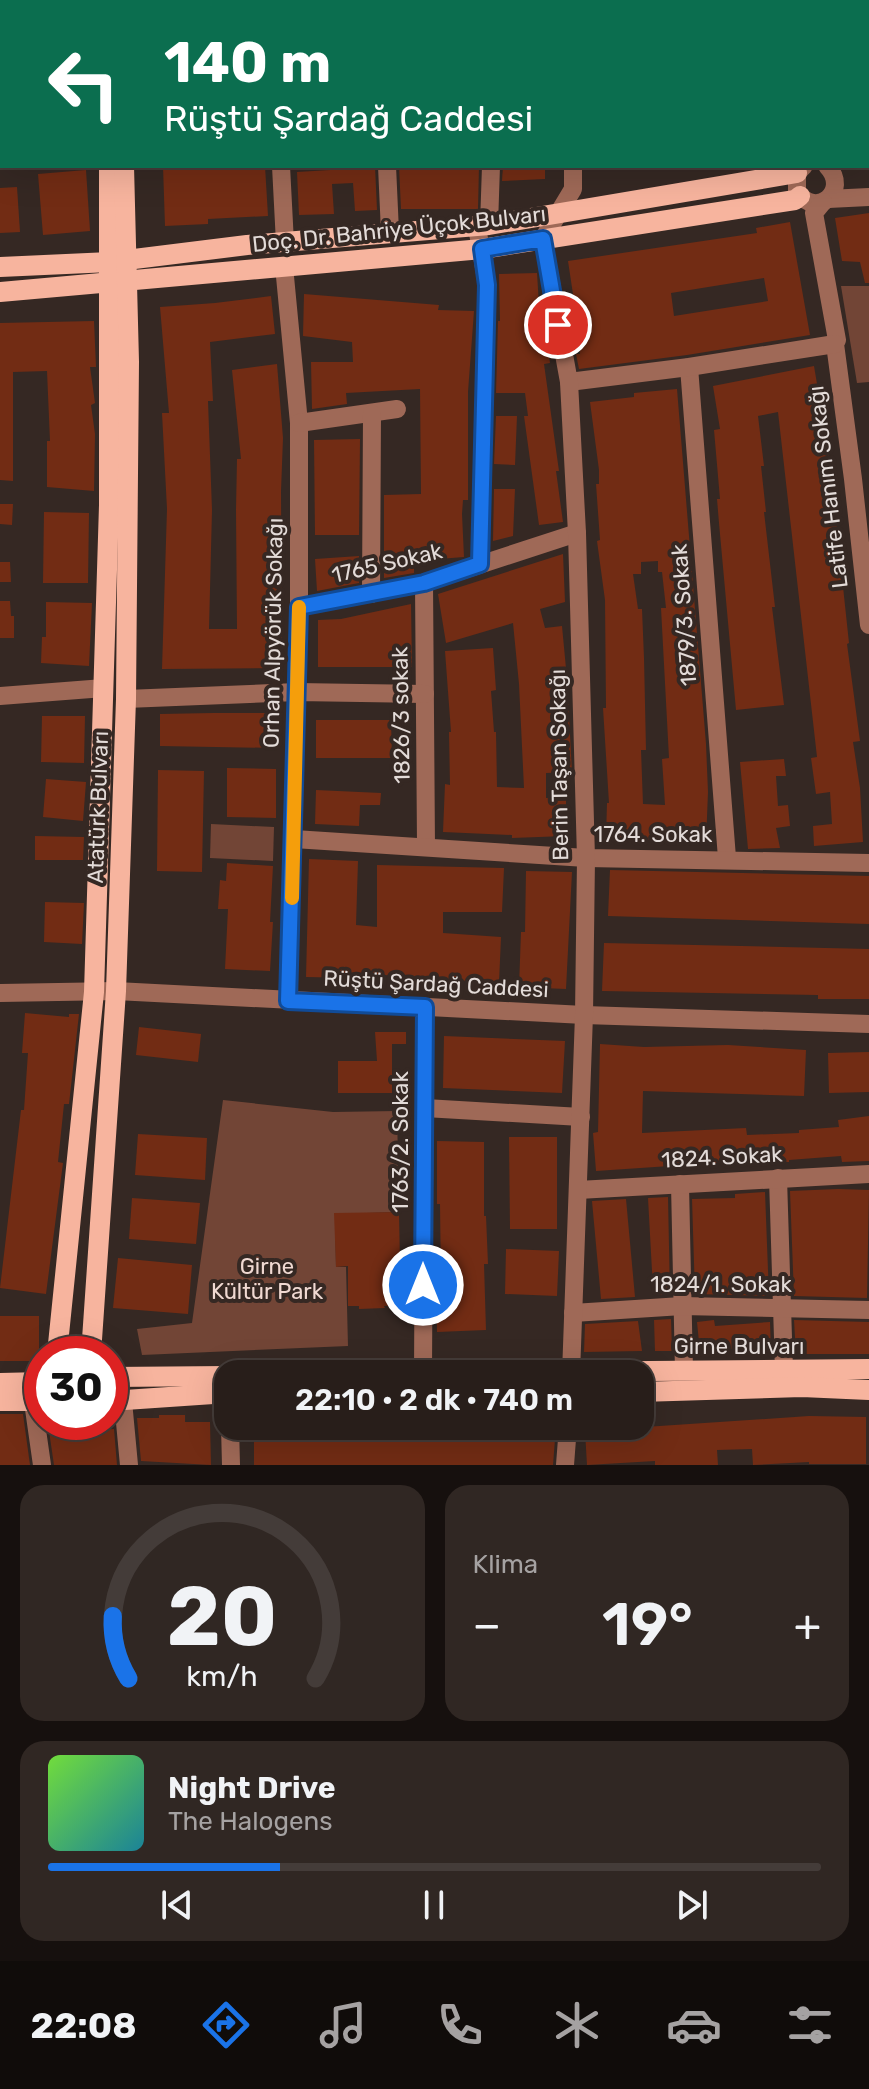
<!DOCTYPE html>
<html lang="tr">
<meta charset="utf-8">
<style>
:root{--surface:#281e1a;--page:#302723;--text:#f1f3f6;--muted:#a5a2a2;--line:#443c39;--accent:#1a73e8}
body{margin:0;font-family:Rubik,sans-serif;background:var(--page);color:var(--text);height:100vh;display:flex;flex-direction:column;font-size:30px;white-space:nowrap}
*{box-sizing:border-box;margin:0}
p{font-size:26px;color:var(--muted)}
.icon{flex:none;width:44px;height:44px;fill:none;stroke:currentColor;stroke-width:2;stroke-linecap:round;stroke-linejoin:round}
.map{position:relative;height:1465px;overflow:hidden}
.drawer{display:flex;flex-direction:column;gap:20px;padding:20px;background:#16100e;flex:1}
.drawer>*{flex:none}
.banner{position:absolute;left:0px;top:0px;width:870px;height:168px;box-shadow:0 8px 32px #0002,0 0 0 2px var(--line);background:#0b6e4f;color:#fff;overflow:hidden}
.speed{position:absolute;left:24px;top:1336px;display:flex;gap:16px;font-size:40px;font-weight:700;text-align:center}
.speed>*{display:grid;place-content:center;width:104px;height:104px;border-radius:50%;background:var(--surface);box-shadow:0 8px 32px #0002,0 0 0 2px var(--line);line-height:1}
.speed .limit{border:12px solid #d22;background:#fff;color:#111}
.pin{position:absolute;display:grid;place-items:center;width:68px;height:68px;color:#fff;margin:-34px;border:4px solid #fff;border-radius:50%;box-shadow:0 2px 8px #0007}
.me{position:absolute;width:88px;margin:-44px;rotate:0deg;stroke-linejoin:round;filter:drop-shadow(0 0 6px #0008)}
.turn{display:flex;align-items:center;gap:28px;height:168px;padding:0 32px;font-size:36px}
.turn .icon{width:104px;height:104px;stroke-width:2.5}
.turn b{display:block;font-size:56px;line-height:68px}
.big{font-size:60px;font-weight:600;line-height:1.1}
.drawer .tile{flex:1;display:flex;flex-direction:column;justify-content:center;gap:12px;min-width:0;padding:0 28px;border-radius:24px;background:var(--page)}
.drawer .dial{align-items:center;gap:0}
.dial svg{height:208px;overflow:visible;fill:none;stroke:var(--line);stroke-width:7;stroke-linecap:round;text-anchor:middle}
.dial text{fill:var(--text);stroke:none}
.song{display:flex;align-items:center;gap:24px}
.cover{width:96px;height:96px;border-radius:12px;background:linear-gradient(135deg,hsl(100 70% 55%),hsl(190 70% 35%))}
.played{height:8px;border-radius:4px;background:linear-gradient(90deg,var(--accent) 30%,var(--line) 30%)}
.keys{display:flex;justify-content:space-around;direction:ltr}
.heat{display:flex;justify-content:space-between;align-items:center;font-size:44px;direction:ltr}
.drawer .tiles{flex:1;display:grid;gap:20px;grid-template-columns:1fr 1fr}
.tile:last-child{grid-column:span 2}
.trip{position:absolute;left:214px;top:1360px;width:440px;height:80px;border-radius:24px;background:var(--surface);box-shadow:0 8px 32px #0002,0 0 0 2px var(--line);font-weight:600;line-height:80px;text-align:center}
.menu{display:flex;height:128px;justify-content:space-around;align-items:center;background:#100c0a;color:var(--muted)}
.menu .icon{width:56px;height:56px}
.menu .active{color:var(--accent)}
.menu b{font-size:36px;color:var(--text)}
.map>svg:first-child{display:block}
.green{fill:#724536}
.building{fill:#722c14;fill-rule:evenodd}
.lines{fill:none;stroke-linecap:round;stroke-linejoin:round}
.minor{stroke:#9f6957;stroke-width:18}
.major{stroke:#f7b49e;stroke-width:20}
.route-casing{stroke:#114b97;stroke-width:20}
.route{stroke:#1a73e8;stroke-width:14}
.slow{stroke:#f59e0b;stroke-width:14}
.labels{text-anchor:middle;dominant-baseline:central;stroke-width:8;stroke-linejoin:round;paint-order:stroke}
.street-label{font-size:22px;fill:#e3dbd8;stroke:#352823}
.park-label{font-size:22px;fill:#f0d9d2;stroke:#352823}
</style>
<div class="map">
<svg width="869" height="1465" viewBox="0 0 869 1465">
<rect width="100%" height="100%" fill="#352823"/>
<g class="green">
<polygon points="841,286 869,286 869,382 857,383"/>
<polygon points="211,824 274,827 273,861 210,858"/>
<polygon points="223,1100 333,1112 397,1111 399,1212 335,1214 336,1267 346,1267 348,1346 142,1355 137,1329 192,1323"/>
</g>
<g class="building">
<polygon points="163,166 265,166 268,216 208,219 208,224 165,226"/>
<polygon points="347,166 375,166 377,210 355,211 353,183 332,184 334,214 299,215 297,172 347,169"/>
<polygon points="399,166 479,166 478,209 401,209"/>
<polygon points="503,166 545,166 545,179 502,181"/>
<polygon points="86,170 90,231 43,235 38,174"/>
<polygon points="17,187 20,232 0,233 0,188"/>
<polygon points="869,213 869,283 865,283 860,262 842,261 835,218"/>
<path d="M 790,222 L 810,335 L 687,355 L 579,369 L 576,354 L 580,354 L 576,314 L 568,261 L 757,233 L 756,228 ZM 764,278 L 768,301 L 674,316 L 671,293 Z"/>
<polygon points="537,273 540,321 544,320 550,363 544,364 559,471 556,471 563,522 539,525 524,416 528,416 525,393 496,393 498,321 500,321 499,274"/>
<polygon points="304,294 439,305 438,310 474,311 468,392 468,500 463,500 462,514 464,557 414,561 414,573 384,578 384,495 421,494 420,389 346,393 347,404 312,409 311,362 353,362 352,342 303,336"/>
<polygon points="271,296 275,334 210,342 213,401 208,401 212,510 209,629 237,629 236,510 237,459 241,459 232,370 277,364 283,438 281,491 282,668 162,669 167,509 162,413 169,413 160,307 215,303"/>
<polygon points="94,321 96,367 90,367 95,403 91,405 95,434 94,491 47,487 47,441 50,441 47,371 13,372 13,481 0,480 0,323"/>
<polygon points="814,366 829,455 849,643 847,644 860,741 853,742 860,788 863,842 814,846 813,826 832,824 830,792 816,794 811,758 817,757 778,412 758,416 764,466 761,466 766,512 764,512 775,607 772,607 784,705 736,710 719,523 717,499 720,499 714,430 720,429 713,386"/>
<path d="M 677,389 L 706,744 L 708,792 L 706,842 L 606,838 L 607,803 L 609,803 L 603,708 L 606,708 L 605,600 L 597,541 L 600,540 L 596,484 L 599,484 L 599,470 L 590,402 L 634,397 L 634,393 ZM 658,561 L 658,572 L 662,572 L 666,608 L 661,608 L 669,758 L 662,759 L 665,805 L 643,804 L 641,750 L 646,750 L 644,658 L 642,609 L 638,609 L 633,574 L 641,574 L 641,562 Z"/>
<polygon points="496,416 517,416 515,465 494,464"/>
<polygon points="360,439 359,535 315,535 314,440"/>
<polygon points="494,489 515,489 513,536 493,541"/>
<polygon points="0,504 13,504 12,525 0,524"/>
<polygon points="44,512 89,513 88,583 43,583"/>
<polygon points="563,554 565,602 540,609 545,628 562,626 567,679 572,772 546,773 546,798 566,797 566,836 512,838 512,835 443,832 445,784 450,785 449,732 451,732 445,651 493,648 496,690 491,691 494,732 496,732 497,787 524,788 519,684 513,623 446,643 438,594"/>
<polygon points="359,556 359,583 317,591 315,559"/>
<polygon points="0,562 10,562 11,582 0,582"/>
<polygon points="0,601 10,601 11,616 14,616 14,638 0,638"/>
<polygon points="46,602 92,603 89,666 41,663 42,637 46,637"/>
<polygon points="411,604 412,667 318,667 318,620 341,619"/>
<polygon points="213,713 277,713 277,748 160,746 160,714"/>
<polygon points="42,716 85,716 84,763 41,762"/>
<polygon points="316,720 391,720 392,758 316,758"/>
<polygon points="784,759 786,776 776,776 778,806 788,805 790,826 776,828 780,848 748,849 740,762"/>
<polygon points="227,768 276,769 276,818 227,817"/>
<polygon points="158,770 204,771 202,872 157,871"/>
<polygon points="46,779 86,782 83,821 43,817"/>
<polygon points="316,790 381,793 380,805 360,805 359,826 315,824"/>
<polygon points="35,836 84,837 83,860 35,860"/>
<polygon points="309,859 358,861 356,925 377,927 377,865 504,868 502,912 443,912 443,933 501,937 499,983 355,973 355,978 306,977"/>
<polygon points="227,863 273,866 270,922 273,922 270,971 225,969 228,909 218,909 220,880 226,881"/>
<polygon points="610,870 869,876 869,924 608,916"/>
<polygon points="526,871 572,872 566,989 519,987 521,932 525,932"/>
<polygon points="45,902 84,903 82,944 44,942"/>
<polygon points="604,943 869,949 869,999 818,999 818,995 602,991"/>
<polygon points="25,1013 69,1017 69,1014 79,1014 69,1104 64,1104 58,1162 63,1163 46,1294 0,1288 21,1110 24,1110 28,1053 22,1053"/>
<polygon points="139,1027 201,1034 198,1062 136,1055"/>
<polygon points="375,1032 406,1032 406,1044 392,1044 392,1093 338,1093 338,1061 377,1061"/>
<polygon points="444,1036 565,1041 562,1093 443,1088"/>
<polygon points="600,1044 644,1047 728,1045 806,1050 804,1096 643,1091 642,1133 746,1128 747,1135 799,1133 799,1130 839,1127 838,1120 869,1116 869,1161 842,1162 841,1156 789,1160 789,1162 714,1163 596,1171 593,1133 598,1132"/>
<polygon points="869,1052 869,1092 829,1093 828,1053"/>
<polygon points="138,1134 207,1138 205,1180 135,1175"/>
<polygon points="509,1137 557,1137 557,1229 510,1229"/>
<polygon points="437,1141 484,1142 484,1216 486,1216 488,1264 484,1264 486,1330 437,1332 436,1284 441,1283 440,1204 437,1204"/>
<polygon points="838,1189 869,1190 867,1298 794,1296 790,1191"/>
<polygon points="765,1192 769,1296 695,1294 692,1199 735,1198 735,1194"/>
<polygon points="668,1197 670,1295 659,1295 658,1285 654,1285 652,1271 648,1198"/>
<polygon points="132,1198 200,1203 196,1244 129,1239"/>
<polygon points="626,1199 635,1297 601,1299 592,1201"/>
<polygon points="399,1212 400,1264 395,1264 399,1305 384,1306 385,1308 359,1309 359,1306 348,1306 348,1266 336,1267 334,1213"/>
<polygon points="506,1249 559,1251 557,1296 505,1294"/>
<polygon points="118,1258 192,1265 188,1314 113,1308"/>
<rect x="0" y="1316" width="39" height="45"/>
<polygon points="671,1319 672,1351 655,1351 654,1320"/>
<polygon points="714,1320 715,1326 770,1322 771,1352 757,1353 757,1349 739,1351 739,1348 700,1352 697,1322"/>
<polygon points="794,1320 869,1322 869,1354 796,1354"/>
<polygon points="638,1321 642,1351 584,1352 585,1324"/>
<polygon points="0,1414 23,1414 30,1465 0,1465"/>
<polygon points="159,1415 185,1415 185,1422 210,1422 211,1465 141,1461 137,1418 159,1418"/>
<polygon points="809,1416 866,1417 866,1464 809,1464 809,1462 753,1465 752,1449 717,1450 718,1465 655,1465 655,1461 587,1465 585,1431"/>
<polygon points="88,1425 91,1430 114,1429 117,1465 54,1465 49,1431"/>
<polygon points="375,1426 556,1426 553,1465 254,1465 254,1430"/>
</g>
<g class="lines">
<g class="minor">
<polyline points="271,0 272,2"/>
<polyline points="377,0 377,2"/>
<polyline points="690,0 697,2"/>
<polyline points="195,2 198,0"/>
<polyline points="496,2 496,0"/>
<polyline points="577,2 577,0"/>
<polyline points="717,2 717,0"/>
<polyline points="848,2 848,0"/>
<polyline points="868,19 869,18"/>
<polyline points="0,102 2,102"/>
<polyline points="281,166 285,243"/>
<polyline points="387,166 390,232"/>
<path d="M 804,166 L 797,173 L 797,191 C 815,220 851,191 827,166"/>
<polyline points="828,199 869,197"/>
<polyline points="823,202 814,213 837,340 835,344 853,479 869,625"/>
<polyline points="489,225 491,166"/>
<polyline points="473,227 478,233 487,285 480,564"/>
<polyline points="284,266 299,423 299,607 288,1001"/>
<polyline points="689,367 727,858"/>
<polyline points="569,382 689,367 835,344"/>
<polyline points="299,423 397,409"/>
<polyline points="424,583 426,846"/>
<polyline points="371,594 372,414"/>
<polyline points="299,607 424,583 577,533"/>
<polyline points="0,696 104,688"/>
<polyline points="126,699 297,692 425,694"/>
<polyline points="294,839 586,858 869,863"/>
<polyline points="0,993 116,991 584,1015 869,1024"/>
<polyline points="425,1108 581,1117"/>
<polyline points="778,1178 784,1370"/>
<polyline points="680,1184 684,1371"/>
<polyline points="578,1190 869,1174"/>
<polyline points="573,1313 682,1306 869,1310"/>
<polyline points="423,1373 425,1007"/>
<polyline points="571,1374 584,1015 586,858 577,533 569,382 543,239 573,189 573,166"/>
<polyline points="123,1401 129,1465"/>
<polyline points="33,1402 42,1465"/>
<polyline points="230,1426 231,1465"/>
<polyline points="565,1465 568,1426"/>
</g>
<g class="major">
<polyline points="103,0 103,2"/>
<polyline points="119,0 119,2"/>
<polyline points="0,267 110,262 247,245 489,225 797,173"/>
<polyline points="0,292 482,249 795,200 800,196"/>
<polyline points="57,1354 94,992 109,505 109,166"/>
<polyline points="91,1354 116,991 126,699 129,362 124,166"/>
<polyline points="321,1374 869,1369"/>
<polyline points="110,1377 228,1376"/>
<polyline points="0,1383 42,1382"/>
<polyline points="640,1392 802,1387 869,1390"/>
<polyline points="0,1401 42,1401"/>
<polyline points="110,1401 228,1393"/>
</g>
</g>
<g class="lines">
<defs>
<polyline id="route" points="423,1285 425,1007 288,1001 299,607 424,583 480,564 487,285 482,249 543,239 558,325"/>
</defs>
<use href="#route" class="route-casing"/>
<use href="#route" class="route"/>
<polyline class="slow" points="292,898 299,607"/>
</g>
<g class="labels">
<g class="street-label">
<text transform="translate(399 229) rotate(-6)">Doç. Dr. Bahriye Üçok Bulvarı</text>
<text transform="translate(828 487) rotate(-97)">Latife Hanım Sokağı</text>
<text transform="translate(387 563) rotate(-13)">1765 Sokak</text>
<text transform="translate(684 615) rotate(-94)">1879/3. Sokak</text>
<text transform="translate(273 633) rotate(-89)">Orhan Alpyörük Sokağı</text>
<text transform="translate(401 715) rotate(-91)">1826/3 sokak</text>
<text transform="translate(559 765) rotate(-91)">Berin Taşan Sokağı</text>
<text transform="translate(98 807) rotate(-88)">Atatürk Bulvarı</text>
<text x="653" y="834">1764. Sokak</text>
<text transform="translate(436 984) rotate(3)">Rüştü Şardağ Caddesi</text>
<text transform="translate(400 1142) rotate(-90)">1763/2. Sokak</text>
<text transform="translate(722 1157) rotate(-3)">1824. Sokak</text>
<text x="721" y="1284">1824/1. Sokak</text>
<text x="739" y="1346">Girne Bulvarı</text>
</g>
<g class="park-label">
<text x="267" y="1266">Girne<tspan x="267" dy="25">Kültür Park</tspan></text>
</g>
</g>
</svg>
<div class="speed"><div class="limit">30</div></div>
<div class="pin" style="left:558px;top:325px;background:#d93025"><svg class="icon" aria-label="arrive" viewBox="0 0 24 24"><path d="M6 21V4h12l-3 4 3 4H6"/></svg></div>
<svg class="me" style="left:423px;top:1285px" viewBox="-20 -20 40 40"><circle r="17" fill="#1a73e8" stroke="#fff" stroke-width="3"/><path d="M0-11L8 9 0 5-8 9z" fill="#fff"/></svg>
<div class="trip">22:10 · 2 dk · 740 m</div>
<div class="banner">
<div class="turn"><svg class="icon" aria-label="left" viewBox="0 0 24 24"><path d="M17 20v-9H6M10 6l-5 5 5 5"/></svg><div><b>140 m</b>Rüştü Şardağ Caddesi</div></div>
</div>
</div>
<section class="drawer">
<div class="tiles">
<div class="tile dial"><svg viewBox="0 0 100 80">
<path d="M14 69A42 42 0 1 1 86 69"/>
<path d="M14 69A42 42 0 0 1 8 45" stroke="#1a73e8"/>
<text x="50" y="56" font-size="32" font-weight="700">20</text>
<text x="50" y="72" font-size="11">km/h</text>
</svg></div>
<div class="tile"><p>Klima</p>
<div class="heat"><a>−</a><b class="big">19°</b><a>+</a></div>
</div>
<div class="tile">
<div class="song"><i class="cover"></i><div><b>Night Drive</b><p>The Halogens</p></div></div>
<div class="played"></div>
<div class="keys"><svg class="icon" aria-label="previous" viewBox="0 0 24 24"><path d="M18 5L8 12l10 7zM5 5v14"/></svg><svg class="icon" aria-label="pause" viewBox="0 0 24 24"><path d="M8 5v14M16 5v14"/></svg><svg class="icon" aria-label="next" viewBox="0 0 24 24"><path d="M6 5l10 7-10 7zM19 5v14"/></svg></div>
</div>
</div>
</section>
<nav class="menu">
<b>22:08</b>
<svg class="icon active" aria-label="directions" viewBox="0 0 24 24"><path d="M12 3l9 9-9 9-9-9zM9 14v-3h6M13 9l2 2-2 2"/></svg>
<svg class="icon" aria-label="music" viewBox="0 0 24 24"><path d="M9 18V5l10-2v13"/><circle cx="6" cy="18" r="3"/><circle cx="16" cy="16" r="3"/></svg>
<svg class="icon" aria-label="phone" viewBox="0 0 24 24"><path d="M5 4h4l2 5-3 2q2 4 5 5l2-3 5 2v4C11 20 4 13 5 4z"/></svg>
<svg class="icon" aria-label="climate" viewBox="0 0 24 24"><path d="M12 3v18M4 7l16 10M4 17L20 7"/></svg>
<svg class="icon" aria-label="car" viewBox="0 0 24 24"><path d="M5 17H2v-5l4-1 3-4h7l3 4 3 1v5h-3M9 17h6M6 11h13"/><circle cx="7" cy="17" r="2"/><circle cx="17" cy="17" r="2"/></svg>
<svg class="icon" aria-label="filters" viewBox="0 0 24 24"><path d="M4 7h16M4 17h16"/><circle cx="9" cy="7" r="2"/><circle cx="15" cy="17" r="2"/></svg>
</nav>
